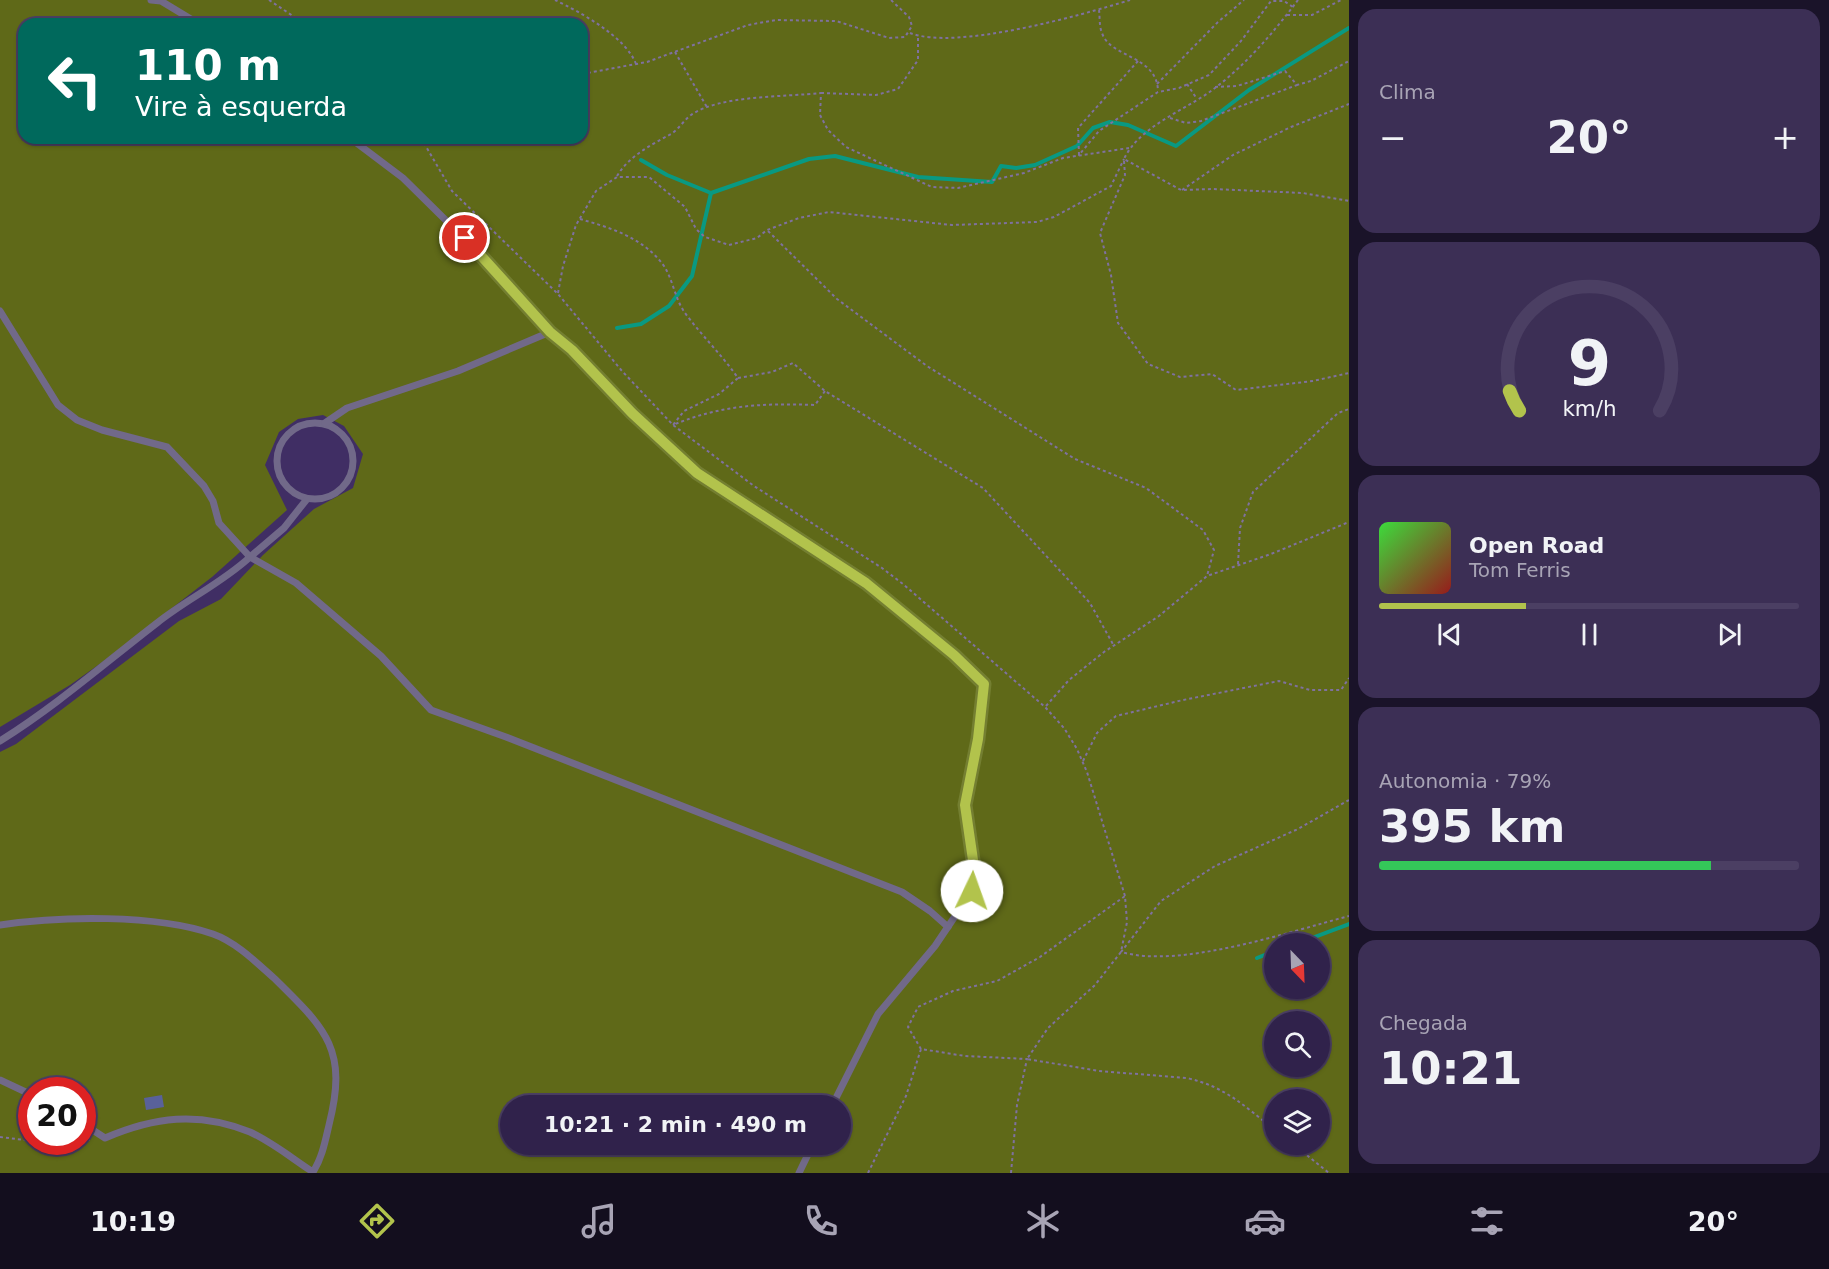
<!DOCTYPE html>
<html lang="pt">
<meta charset="utf-8">
<style>
:root{--surface:#30224b;--page:#3c2f55;--text:#f1f3f6;--muted:#a8a4b5;--line:#4b3f63;--accent:#b2c34c}
body{margin:0;font-family:"DejaVu Sans",sans-serif;background:var(--page);color:var(--text);height:100vh;display:flex;flex-direction:column;font-size:22px;white-space:nowrap}
*{box-sizing:border-box;margin:0}
p{font-size:20px;color:var(--muted)}
.icon{flex:none;width:33px;height:33px;fill:none;stroke:currentColor;stroke-width:2;stroke-linecap:round;stroke-linejoin:round}
.map{position:relative;flex:1;overflow:hidden}
.details{display:flex;flex-direction:column;gap:9px;padding:9px;background:#1a1329;width:480px}
.details>*{flex:none}
.top-card{position:absolute;left:18px;top:18px;width:570px;height:126px;border-radius:18px;box-shadow:0 2px 4px #0004,0 0 0 2px var(--line);background:#00695c;color:#fff;overflow:hidden}
.needle{width:39px;rotate:157deg}
.controls{position:absolute;left:1264px;top:933px;display:grid;gap:12px}
.controls a{display:grid;place-items:center;width:66px;height:66px;border-radius:50%;background:var(--surface);box-shadow:0 2px 4px #0004,0 0 0 2px var(--line);font-size:30px}
.speed{position:absolute;left:18px;top:1077px;display:flex;gap:12px;font-size:30px;font-weight:700;text-align:center}
.speed>*{display:grid;place-content:center;width:78px;height:78px;border-radius:50%;background:var(--surface);box-shadow:0 2px 4px #0004,0 0 0 2px var(--line);line-height:1}
.speed .limit{border:9px solid #d22;background:#fff;color:#111}
.pin{position:absolute;display:grid;place-items:center;width:51px;height:51px;color:#fff;margin:-26px;border:3px solid #fff;border-radius:50%;box-shadow:0 2px 6px #0007}
.me{position:absolute;width:66px;margin:-33px;rotate:3deg;stroke-linejoin:round;filter:drop-shadow(0 0 4px #0008)}
.turn{display:flex;align-items:center;gap:21px;height:126px;padding:0 18px;font-size:27px}
.turn .icon{width:78px;height:78px;stroke-width:2.5}
.turn b{display:block;font-size:42px;line-height:51px}
.big{font-size:45px;font-weight:700;line-height:1.1}
.details .card{flex:1;display:flex;flex-direction:column;justify-content:center;gap:9px;min-width:0;padding:0 21px;border-radius:18px;background:var(--page)}
.details .dial{align-items:center;gap:0}
.dial svg{height:156px;overflow:visible;fill:none;stroke:var(--line);stroke-width:7;stroke-linecap:round;text-anchor:middle}
.dial text{fill:var(--text);stroke:none}
.song{display:flex;align-items:center;gap:18px}
.cover{width:72px;height:72px;border-radius:9px;background:linear-gradient(135deg,hsl(120 70% 55%),hsl(0 70% 35%))}
.played{height:6px;border-radius:3px;background:linear-gradient(90deg,var(--accent) 35%,var(--line) 35%)}
.keys{display:flex;justify-content:space-around;direction:ltr}
.heat{display:flex;justify-content:space-between;align-items:center;font-size:33px;direction:ltr}
.charge{height:9px;border-radius:4px;background:linear-gradient(90deg,#34c759 79%,var(--line) 0)}
.trip{position:absolute;left:500px;top:1095px;width:351px;height:60px;border-radius:30px;background:var(--surface);box-shadow:0 2px 4px #0004,0 0 0 2px var(--line);font-weight:700;line-height:60px;text-align:center}
.tabs{display:flex;height:96px;justify-content:space-around;align-items:center;background:#130e1e;color:var(--muted)}
.tabs .icon{width:42px;height:42px}
.tabs .on{color:var(--accent)}
.tabs b{font-size:27px;color:var(--text)}
main{display:flex;flex:1;min-height:0}
.map>svg:first-child{display:block}
.green{fill:#5f6918;fill-rule:evenodd}
.lines{fill:none;stroke-linecap:round;stroke-linejoin:round}
.stream{stroke:#099982;stroke-width:4}
.building{fill:#59619a}
.path{stroke:#7f719f;stroke-width:2;stroke-dasharray:3 3;stroke-linecap:butt}
.lane{stroke:#716989;stroke-width:7}
.route-casing{stroke:#747f31;stroke-width:15}
.route{stroke:#b2c34c;stroke-width:10}
</style>
<main>
<div class="map">
<svg width="1349" height="1173" viewBox="0 0 1349 1173">
<rect width="100%" height="100%" fill="#402e64"/>
<path class="green" d="M 0,0 L 1349,0 L 1349,1173 L 0,1173 L 0,752 L 16,744 L 179,621 L 221,599 L 263,555 L 314,509 L 353,488 L 363,454 L 344,426 L 323,415 L 298,419 L 279,432 L 265,465 L 287,510 L 212,577 L 101,663 L 70,685 L 0,727 ZM 24,24 L 582,24 L 582,138 L 24,138 ZM 1275,944 L 1320,944 L 1320,988 L 1275,988 ZM 1275,1022 L 1320,1022 L 1320,1066 L 1275,1066 ZM 32,1090 L 82,1090 L 82,1142 L 32,1142 ZM 1275,1100 L 1320,1100 L 1320,1144 L 1275,1144 ZM 510,1106 L 840,1106 L 840,1144 L 510,1144 Z"/>
<g class="lines">
<g class="stream">
<polyline points="641,160 667,175 711,193 809,159 835,156 918,177 992,182 1001,166 1016,168 1035,165 1077,146 1093,128 1110,122 1128,125 1176,146 1249,90 1349,28"/>
<polyline points="617,328 641,324 669,306 692,276 711,193"/>
<polyline points="1296,944 1349,924"/>
<polyline points="1257,958 1275,951"/>
</g>
</g>
<polygon class="building" points="162,1095 164,1107 146,1110 144,1098"/>
<g class="lines">
<g class="path">
<polyline points="269,0 305,24"/>
<path d="M 555,0 C 580,12 626,37 636,64"/>
<path d="M 1298,0 C 1274,32 1244,67 1211,91 C 1183,111 1139,127 1124,159 L 1181,190 L 1213,189 L 1303,193 L 1349,201"/>
<path d="M 1099,10 C 1100,17 1099,26 1102,33 C 1110,58 1157,55 1158,91"/>
<polyline points="1287,15 1312,15 1341,0"/>
<path d="M 910,33 C 956,51 1082,15 1130,0"/>
<polyline points="675,52 708,109"/>
<polyline points="1138,61 1078,128 1079,155 1099,131 1158,92 1179,88 1209,75 1241,41 1271,1 1284,1 1293,7"/>
<polyline points="582,74 647,62 748,25 776,20 836,21 889,38 905,37 912,26 909,17 891,0"/>
<polyline points="1157,84 1218,22 1244,0"/>
<polyline points="1187,84 1197,99"/>
<polyline points="1215,87 1237,86 1285,71 1297,85 1311,81 1349,61"/>
<polyline points="821,93 876,95 898,89 918,60 918,36"/>
<polyline points="1170,118 1186,123 1201,121 1297,85"/>
<path d="M 421,138 L 452,191 L 558,294 L 622,371 L 673,425 L 754,486 L 882,568 L 903,584 L 1045,707 L 1064,728 L 1077,749 L 1087,772 L 1125,896 L 1127,922 L 1121,952 L 1095,985 L 1048,1028 L 1027,1059 L 1099,1071 L 1187,1078 C 1226,1087 1244,1106 1275,1130"/>
<polyline points="1124,161 1125,175 1100,233 1111,275 1118,323 1148,364 1180,377 1212,374 1236,390 1313,381 1349,373"/>
<path d="M 617,176 C 629,156 651,145 671,134 C 679,129 683,121 691,115 C 719,95 786,97 821,93 L 820,115 L 828,130 L 846,147 L 932,187 L 958,188 L 1024,173 L 1063,158 L 1129,148"/>
<polyline points="1182,190 1233,155 1291,127 1349,104"/>
<path d="M 580,219 C 611,228 644,238 664,266 C 673,280 675,299 685,313 C 702,336 722,355 738,378 L 719,394 L 684,411 L 673,425 C 721,405 762,403 815,405 L 825,391"/>
<polyline points="768,231 837,299 927,366 1075,459 1146,488 1203,530 1214,550 1207,576"/>
<polyline points="558,293 563,266 576,225 596,191 617,177 649,177 685,207 696,229 705,237 729,245 757,238 767,230 799,218 829,212 952,225 1037,222 1054,217 1111,186 1124,159"/>
<polyline points="738,378 772,372 793,363 825,391 983,488 1090,603 1114,646"/>
<polyline points="1238,564 1240,528 1253,492 1338,413 1349,409"/>
<polyline points="1046,706 1069,680 1104,652 1159,616 1207,576 1271,554 1349,522"/>
<polyline points="1083,761 1097,733 1116,716 1183,700 1279,681 1310,690 1341,690 1349,678"/>
<path d="M 1349,800 L 1298,829 L 1215,866 L 1161,901 L 1121,952 C 1181,969 1288,932 1349,916"/>
<polyline points="0,1137 32,1141"/>
<polyline points="39,1142 93,1140"/>
<polyline points="1293,1144 1329,1173"/>
<polyline points="868,1173 906,1096 921,1049"/>
<polyline points="1011,1173 1017,1105 1027,1059 965,1056 921,1049 908,1027 918,1007 953,991 997,981 1040,957 1125,896"/>
</g>
<g class="lane">
<polyline points="151,0 161,1 199,24"/>
<polyline points="350,138 403,178 480,254 550,332"/>
<path d="M 0,311 L 58,405 L 77,420 L 102,430 L 167,447 L 204,486 L 213,501 L 219,523 L 250,557 C 222,583 187,599 157,623 C 105,663 56,706 0,741"/>
<circle cx="315" cy="461" r="38"/>
<path d="M 325,423 L 347,408 L 458,371 L 550,332 C 604,374 643,433 698,474 C 752,513 813,543 866,583 C 908,614 947,648 984,684 L 978,739 L 965,805 L 974,867 L 972,891 L 935,946 L 878,1014 L 832,1106"/>
<polyline points="307,499 284,528 250,557 296,583 381,656 431,710 506,737 902,892 930,911 948,927"/>
<path d="M 0,925 C 60,916 155,914 213,934 C 236,942 257,963 275,979 C 327,1030 348,1050 329,1125 C 325,1142 322,1158 313,1172 C 293,1159 272,1142 250,1132 C 198,1111 154,1117 105,1138 L 82,1123"/>
<polyline points="0,1080 32,1095"/>
<polyline points="799,1173 813,1144"/>
</g>
</g>
<g class="lines">
<defs>
<polyline id="route" points="465,238 550,332 572,350 632,413 697,473 866,583 954,655 984,684 978,739 965,805 974,867 972,891"/>
</defs>
<use href="#route" class="route-casing"/>
<use href="#route" class="route"/>
</g>
</svg>
<div class="controls">
<a><svg class="needle" viewBox="-14 -14 28 28"><path d="M0-13l5 13h-10z" fill="#e53935"/><path d="M0 13l5-13h-10z" fill="#a8a4b5"/></svg></a>
<a><svg class="icon" aria-label="search" viewBox="0 0 24 24"><circle cx="10" cy="10" r="6"/><path d="M15 15l6 6"/></svg></a>
<a><svg class="icon" aria-label="layers" viewBox="0 0 24 24"><path d="M12 4l9 5-9 5-9-5zM3 14l9 5 9-5"/></svg></a>
</div>
<div class="speed"><div class="limit">20</div></div>
<div class="pin" style="left:465px;top:238px;background:#d93025"><svg class="icon" aria-label="arrive" viewBox="0 0 24 24"><path d="M6 21V4h12l-3 4 3 4H6"/></svg></div>
<svg class="me" style="left:972px;top:891px" viewBox="-20 -20 40 40"><circle r="19" fill="#fff"/><path d="M0-13L10 11 0 6-10 11z" fill="#b2c34c"/></svg>
<div class="trip">10:21 · 2 min · 490 m</div>
<div class="top-card">
<div class="turn"><svg class="icon" aria-label="left" viewBox="0 0 24 24"><path d="M17 20v-9H6M10 6l-5 5 5 5"/></svg><div><b>110 m</b>Vire à esquerda</div></div>
</div>
</div>
<section class="details">
<div class="card"><p>Clima</p>
<div class="heat"><a>−</a><b class="big">20°</b><a>+</a></div>
</div>
<div class="card dial"><svg viewBox="0 0 100 80">
<path d="M14 69A42 42 0 1 1 86 69"/>
<path d="M14 69A42 42 0 0 1 9 59" stroke="#b2c34c"/>
<text x="50" y="56" font-size="32" font-weight="700">9</text>
<text x="50" y="72" font-size="11">km/h</text>
</svg></div>
<div class="card">
<div class="song"><i class="cover"></i><div><b>Open Road</b><p>Tom Ferris</p></div></div>
<div class="played"></div>
<div class="keys"><svg class="icon" aria-label="previous" viewBox="0 0 24 24"><path d="M18 5L8 12l10 7zM5 5v14"/></svg><svg class="icon" aria-label="pause" viewBox="0 0 24 24"><path d="M8 5v14M16 5v14"/></svg><svg class="icon" aria-label="next" viewBox="0 0 24 24"><path d="M6 5l10 7-10 7zM19 5v14"/></svg></div>
</div>
<div class="card"><p>Autonomia · 79%</p><b class="big">395 km</b><div class="charge"></div></div>
<div class="card"><p>Chegada</p><b class="big">10:21</b></div>
</section>
</main>
<nav class="tabs">
<b>10:19</b>
<svg class="icon on" aria-label="directions" viewBox="0 0 24 24"><path d="M12 3l9 9-9 9-9-9zM9 14v-3h6M13 9l2 2-2 2"/></svg>
<svg class="icon" aria-label="music" viewBox="0 0 24 24"><path d="M9 18V5l10-2v13"/><circle cx="6" cy="18" r="3"/><circle cx="16" cy="16" r="3"/></svg>
<svg class="icon" aria-label="phone" viewBox="0 0 24 24"><path d="M5 4h4l2 5-3 2q2 4 5 5l2-3 5 2v4C11 20 4 13 5 4z"/></svg>
<svg class="icon" aria-label="climate" viewBox="0 0 24 24"><path d="M12 3v18M4 7l16 10M4 17L20 7"/></svg>
<svg class="icon" aria-label="car" viewBox="0 0 24 24"><path d="M5 17H2v-5l4-1 3-4h7l3 4 3 1v5h-3M9 17h6M6 11h13"/><circle cx="7" cy="17" r="2"/><circle cx="17" cy="17" r="2"/></svg>
<svg class="icon" aria-label="filters" viewBox="0 0 24 24"><path d="M4 7h16M4 17h16"/><circle cx="9" cy="7" r="2"/><circle cx="15" cy="17" r="2"/></svg>
<b>20°</b>
</nav>
